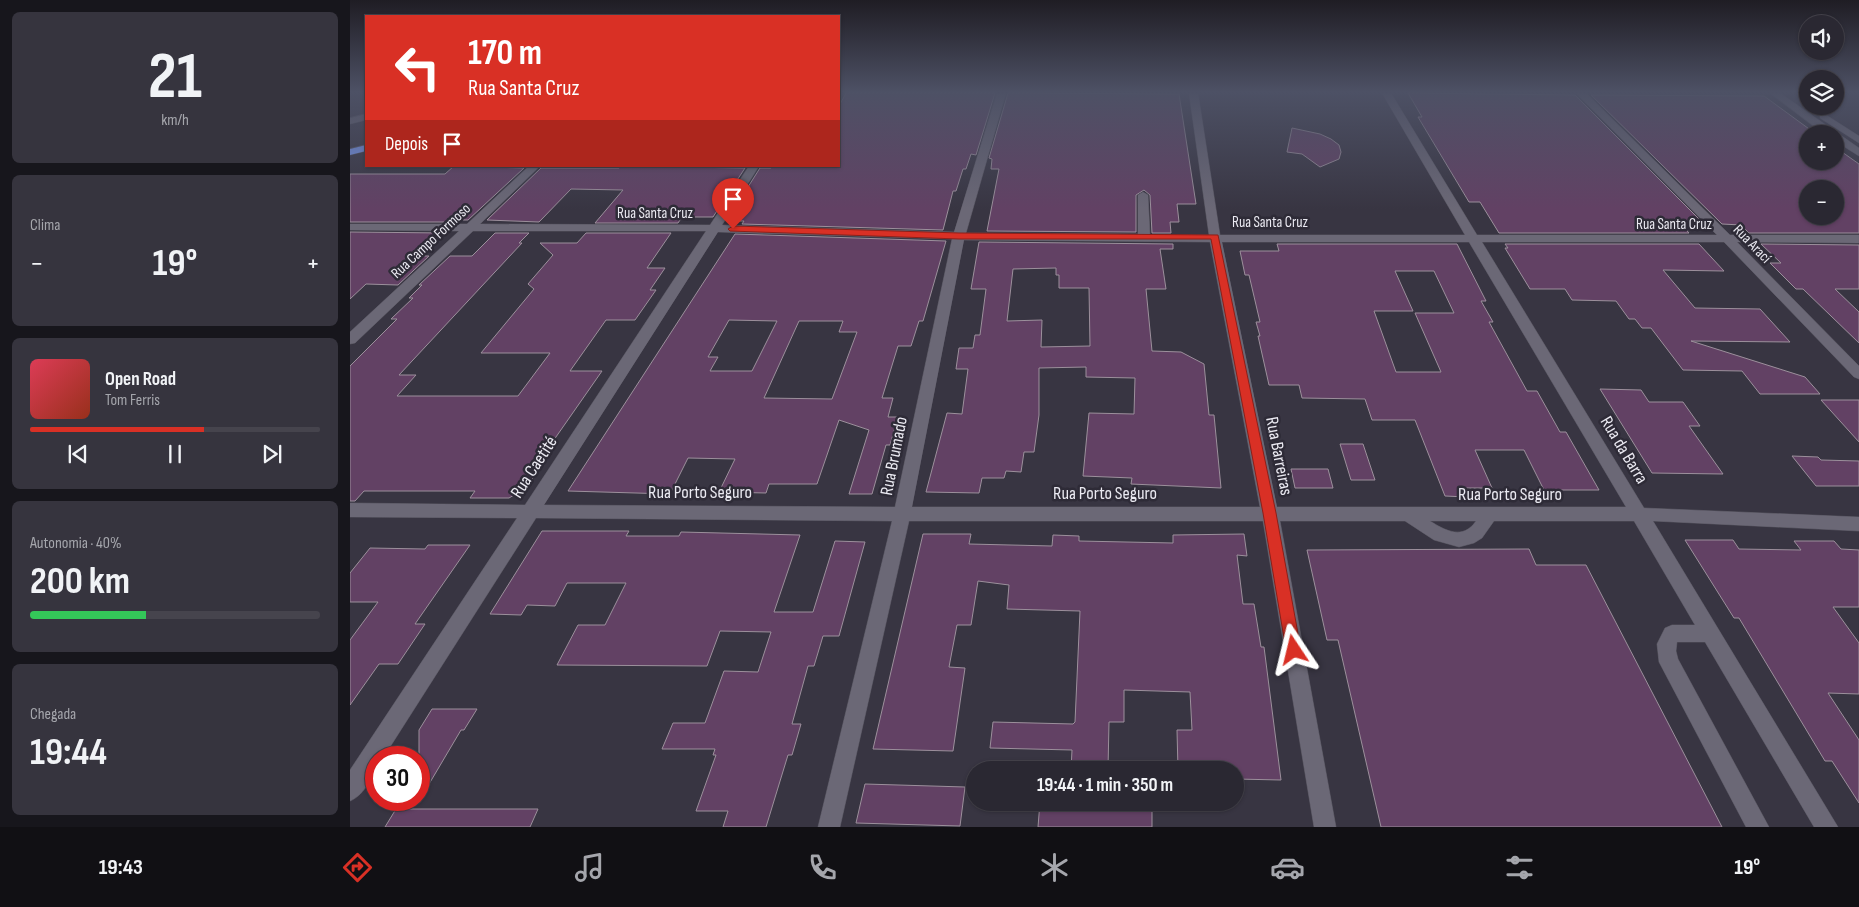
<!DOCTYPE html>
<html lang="pt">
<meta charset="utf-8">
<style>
:root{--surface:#2a2832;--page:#36343e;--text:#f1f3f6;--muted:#a5a6ac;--line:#46444d;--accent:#d93025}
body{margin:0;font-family:"Sofia Sans Condensed",sans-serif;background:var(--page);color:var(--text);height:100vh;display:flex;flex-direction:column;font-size:19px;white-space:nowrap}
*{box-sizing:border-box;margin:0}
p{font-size:16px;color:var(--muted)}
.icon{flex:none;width:28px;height:28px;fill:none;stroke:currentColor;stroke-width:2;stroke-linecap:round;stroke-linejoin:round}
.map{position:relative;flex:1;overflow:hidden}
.drawer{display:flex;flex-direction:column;gap:12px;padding:12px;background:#17161c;width:350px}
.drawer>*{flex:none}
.hud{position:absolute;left:15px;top:15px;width:475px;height:152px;border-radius:0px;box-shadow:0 1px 4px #0004,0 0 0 1px var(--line);background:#d93025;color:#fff;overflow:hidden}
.buttons{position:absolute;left:1449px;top:15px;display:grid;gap:10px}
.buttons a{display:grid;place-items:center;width:45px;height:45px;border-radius:50%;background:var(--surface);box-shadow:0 1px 4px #0004,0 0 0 1px var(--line);font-size:25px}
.speed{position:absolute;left:15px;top:746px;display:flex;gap:10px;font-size:25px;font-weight:700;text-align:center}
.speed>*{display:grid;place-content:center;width:65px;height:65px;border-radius:50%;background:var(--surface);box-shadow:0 1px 4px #0004,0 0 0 1px var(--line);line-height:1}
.speed .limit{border:8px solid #d22;background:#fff;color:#111}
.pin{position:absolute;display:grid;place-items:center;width:42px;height:42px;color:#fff;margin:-51px -21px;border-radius:50% 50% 50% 0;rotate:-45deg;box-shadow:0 0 5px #0007}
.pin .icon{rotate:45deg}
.me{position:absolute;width:55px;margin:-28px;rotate:350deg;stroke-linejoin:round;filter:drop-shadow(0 0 4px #0008)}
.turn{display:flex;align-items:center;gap:18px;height:105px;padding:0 20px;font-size:22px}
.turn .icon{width:65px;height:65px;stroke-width:2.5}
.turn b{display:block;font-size:35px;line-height:42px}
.then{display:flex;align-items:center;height:48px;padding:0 20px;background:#0003;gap:10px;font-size:19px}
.big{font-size:38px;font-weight:700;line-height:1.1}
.drawer .widget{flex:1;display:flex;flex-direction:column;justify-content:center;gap:8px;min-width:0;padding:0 18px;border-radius:8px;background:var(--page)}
.drawer .dial{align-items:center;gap:0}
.dial b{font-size:65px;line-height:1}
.song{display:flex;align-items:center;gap:15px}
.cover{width:60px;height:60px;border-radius:8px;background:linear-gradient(135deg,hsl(350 70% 55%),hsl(10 70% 35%))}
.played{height:5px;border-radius:2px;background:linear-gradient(90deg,var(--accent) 60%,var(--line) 60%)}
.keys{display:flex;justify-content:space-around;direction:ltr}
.heat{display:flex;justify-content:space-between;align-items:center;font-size:28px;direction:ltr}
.charge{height:8px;border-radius:4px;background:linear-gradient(90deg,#34c759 40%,var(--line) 0)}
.trip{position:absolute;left:616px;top:761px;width:278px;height:50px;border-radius:25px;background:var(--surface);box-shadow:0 1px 4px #0004,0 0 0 1px var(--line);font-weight:700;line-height:50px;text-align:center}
.tabs{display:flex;height:80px;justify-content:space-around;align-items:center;background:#111014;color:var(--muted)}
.tabs .icon{width:35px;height:35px}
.tabs .current{color:var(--accent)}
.tabs b{font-size:22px;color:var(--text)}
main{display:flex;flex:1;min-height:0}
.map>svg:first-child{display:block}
.building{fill:#624164;stroke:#9c909c;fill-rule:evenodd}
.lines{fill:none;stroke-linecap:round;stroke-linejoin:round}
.minor-casing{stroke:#54525d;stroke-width:1}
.highway-casing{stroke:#54525d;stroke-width:1}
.minor{fill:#6b6876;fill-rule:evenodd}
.highway{fill:#7b9efd;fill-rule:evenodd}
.route{fill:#d93025;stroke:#8d1f18}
.labels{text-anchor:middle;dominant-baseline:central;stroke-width:5;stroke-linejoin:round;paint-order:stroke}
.far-street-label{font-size:15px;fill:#ebeaf2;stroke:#2e2b37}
.street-label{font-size:18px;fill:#ebeaf2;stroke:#2e2b37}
</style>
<main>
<section class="drawer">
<div class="widget dial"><b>21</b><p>km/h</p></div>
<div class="widget"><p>Clima</p>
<div class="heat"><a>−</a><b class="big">19°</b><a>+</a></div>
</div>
<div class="widget">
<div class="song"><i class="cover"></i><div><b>Open Road</b><p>Tom Ferris</p></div></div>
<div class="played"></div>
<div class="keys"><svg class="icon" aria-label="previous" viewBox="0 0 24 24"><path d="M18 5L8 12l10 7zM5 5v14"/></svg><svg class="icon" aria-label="pause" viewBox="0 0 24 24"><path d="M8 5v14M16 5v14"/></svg><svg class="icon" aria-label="next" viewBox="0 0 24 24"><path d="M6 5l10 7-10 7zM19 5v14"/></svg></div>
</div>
<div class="widget"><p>Autonomia · 40%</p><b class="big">200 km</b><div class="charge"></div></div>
<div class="widget"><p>Chegada</p><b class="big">19:44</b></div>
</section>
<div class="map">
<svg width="1509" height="827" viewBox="0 0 1509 827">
<rect width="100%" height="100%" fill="#383542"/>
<g class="building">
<polygon points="496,93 645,93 626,155 621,154 616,169 613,169 606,191 603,191 593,230 392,224 394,221 384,221 387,217 379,217 410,168 421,168 422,166 489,166 489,106"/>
<polygon points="658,93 829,94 846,204 827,204 829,222 820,222 821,233 802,233 800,195 794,190 786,195 786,232 637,231 649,169 641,169 642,159 639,158"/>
<polygon points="1058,93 1225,95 1354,224 1331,224 1339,233 1149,233 1130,202 1119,202 1068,117 1072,117"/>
<path d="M 1241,95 L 1414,96 L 1466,134 L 1458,134 L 1458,161 L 1485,161 L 1485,147 L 1509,164 L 1509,233 L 1399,233 L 1391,225 L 1372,224 ZM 1458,189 L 1485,189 L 1485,216 L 1458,216 Z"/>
<polygon points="942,128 970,134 981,139 989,145 991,152 989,159 970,167 952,154 937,152"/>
<polygon points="104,166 174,168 118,220 108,220 106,222 0,222 0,174 95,174"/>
<polygon points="270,166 395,168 363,217 332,217 328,223 245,223 273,190 221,189 189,222 137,220 191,168 269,168"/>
<polygon points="0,232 94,233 68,256 79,256 48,285 16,284 0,299"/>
<polygon points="145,233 179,233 169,243 172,243 49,375 66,375 47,396 168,396 200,353 131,353 184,289 178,284 203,255 190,243 227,243 236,233 321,233 297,268 315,268 300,290 306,290 285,320 256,320 220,371 252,371 192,457 197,457 176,488 159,498 120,498 125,491 14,491 5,501 0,501 0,366 47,319 41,319 63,298 59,298 72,285 69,285 100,256 122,256"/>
<path d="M 385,234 L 596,241 L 573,321 L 569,321 L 561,346 L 548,346 L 532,398 L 543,398 L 538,417 L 548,417 L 540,445 L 536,445 L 522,494 L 499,494 L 519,430 L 489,420 L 467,484 L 419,484 L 416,493 L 369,492 L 385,459 L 338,458 L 320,494 L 218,491 ZM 379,320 L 427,321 L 402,371 L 360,371 L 368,357 L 358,357 ZM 449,321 L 493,321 L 489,332 L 507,332 L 482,399 L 414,398 Z"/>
<path d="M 629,242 L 823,244 L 823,249 L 810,249 L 816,289 L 796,289 L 802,351 L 831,352 L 854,364 L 859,415 L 864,415 L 871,488 L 781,484 L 782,478 L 733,476 L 739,413 L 784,414 L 785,378 L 736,377 L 736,367 L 689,368 L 689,415 L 684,452 L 674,452 L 671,472 L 656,471 L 654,478 L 632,478 L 629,493 L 576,492 L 597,413 L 612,414 L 618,369 L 606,369 L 609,348 L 623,348 L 625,335 L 630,335 L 636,289 L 621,289 ZM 706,268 L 706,275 L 709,275 L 709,288 L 739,288 L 740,346 L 691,347 L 692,320 L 657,321 L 663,269 Z"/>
<path d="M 927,244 L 1107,244 L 1136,301 L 1131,301 L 1143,322 L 1139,322 L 1177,391 L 1187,391 L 1210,432 L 1216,432 L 1249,490 L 1194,490 L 1174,450 L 1125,450 L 1142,488 L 1113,488 L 1117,497 L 1095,496 L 1065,420 L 1022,420 L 1015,399 L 952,398 L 949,385 L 919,385 L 908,336 L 910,336 L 906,322 L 910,322 L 899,275 L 895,275 L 890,251 L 929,251 ZM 1045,271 L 1084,271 L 1104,313 L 1065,313 L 1091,372 L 1046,372 L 1024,311 L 1063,311 Z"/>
<polygon points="1155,244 1349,244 1374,271 1313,270 1345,308 1410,309 1440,342 1341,341 1455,377 1470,394 1410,394 1392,371 1333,370 1301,328 1292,328 1285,319 1279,319 1266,301 1222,300 1215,289 1180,289 1155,248 1158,248"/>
<polygon points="1411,244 1509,245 1509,289 1485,289 1509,312 1509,343 1453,289 1446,289 1420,263 1431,263"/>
<polygon points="1250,389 1291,390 1299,402 1333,402 1350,426 1339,426 1373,474 1302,473"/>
<polygon points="1471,400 1509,400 1509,442"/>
<polygon points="990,444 1013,444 1025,480 1001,480"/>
<polygon points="1442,456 1468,457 1471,460 1509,461 1509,486 1466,486"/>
<polygon points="941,469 978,469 983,488 945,488"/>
<polygon points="192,531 279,531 276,536 329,536 331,532 450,535 424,612 463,612 485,541 515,542 489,636 473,636 464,666 458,666 442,724 451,724 442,755 438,755 416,827 373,827 378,811 346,811 366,755 363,755 365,749 312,749 323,723 355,723 374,671 408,672 421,632 370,631 357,666 207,665 228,625 255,625 276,583 217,583 205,606 177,605 171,615 140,614"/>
<polygon points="573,534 621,534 619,544 702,546 703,535 729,536 729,541 823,543 823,535 894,534 897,556 887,555 893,604 904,604 911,647 914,647 931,780 885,779 885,770 828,770 827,730 842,730 840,692 774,690 774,722 759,722 758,770 721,770 722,750 640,748 643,722 723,724 725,722 730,611 657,609 659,585 628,581 621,625 607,625 599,667 615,668 603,751 523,749"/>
<polygon points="1335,540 1383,540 1389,549 1451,550 1444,541 1484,541 1491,549 1509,550 1509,607 1483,607 1509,643 1509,694 1478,693 1509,740 1509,803 1482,761 1475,761 1389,618 1384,618"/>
<polygon points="78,545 120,545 65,624 75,624 48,664 29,664 0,705 0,640 28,602 0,602 0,573 20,548 75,549"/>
<polygon points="1179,549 1186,565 1236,565 1372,827 1031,827 988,640 977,640 957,550"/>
<polygon points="82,709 127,709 114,730 111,730 69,801 69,730"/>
<polygon points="515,784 615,787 610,826 506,823"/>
<polygon points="690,802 802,802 802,827 688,827"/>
<polygon points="46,809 188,809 180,827 35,827"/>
</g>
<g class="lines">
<defs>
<g id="minor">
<path d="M 647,93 L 656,93 L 616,233 L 788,234 L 788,195 L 793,192 L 798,195 L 800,235 L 859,235 L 839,93 L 848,93 L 870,235 L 1115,235 L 1032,93 L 1041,93 L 1127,235 L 1367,235 L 1226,93 L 1236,93 L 1380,235 L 1509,235 L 1509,243 L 1387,242 L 1509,366 L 1509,379 L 1504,377 L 1374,242 L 1132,242 L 1294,508 L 1509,517 L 1509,531 L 1303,521 L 1488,827 L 1464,827 L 1355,642 L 1327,642 L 1326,651 L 1328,659 L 1419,827 L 1396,827 L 1309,662 L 1307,644 L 1315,628 L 1322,625 L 1345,625 L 1284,521 L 1144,521 L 1132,538 L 1124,543 L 1109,547 L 1084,540 L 1055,521 L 930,521 L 986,827 L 964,827 L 913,521 L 559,521 L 490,827 L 468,827 L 542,521 L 186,518 L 33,758 L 26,758 C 26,773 15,795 0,801 L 0,770 L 167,518 L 0,517 L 0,503 L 175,505 L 356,231 L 123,231 L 5,343 L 0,344 L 0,332 L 109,231 L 0,230 L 0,224 L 117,224 L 179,166 L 190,166 L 130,224 L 360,225 L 399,166 L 409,166 L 372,225 L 604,232 ZM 368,232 L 602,239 L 545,507 L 194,505 ZM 614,240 L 860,242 L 910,507 L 562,507 ZM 872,242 L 1119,242 L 1276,507 L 927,507 ZM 1080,521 L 1126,521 C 1113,540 1096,531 1080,521 Z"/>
<polygon points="1420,93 1430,93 1509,148 1509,156 1485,141 1485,134 1474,134"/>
<polygon points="1473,113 1509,136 1509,143 1470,118 1470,114"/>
<polygon points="16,114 16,120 0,124 0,118"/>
</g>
<polygon id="highway" points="16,145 16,151 0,155 0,149"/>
</defs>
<use href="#minor" class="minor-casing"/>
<use href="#highway" class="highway-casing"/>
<use href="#minor" class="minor"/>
<use href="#highway" class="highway"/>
</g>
<linearGradient id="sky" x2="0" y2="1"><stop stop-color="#1f1d24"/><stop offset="0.44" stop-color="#4d5165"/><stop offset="1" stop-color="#4d5165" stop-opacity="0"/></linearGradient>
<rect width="1509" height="209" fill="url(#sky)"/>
<polygon class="route" points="383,226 609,233 868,235 926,513 951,650 949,655 944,657 939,655 936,650 913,513 861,239 609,239 380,231 378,229"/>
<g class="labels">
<g class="far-street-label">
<text x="305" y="213">Rua Santa Cruz</text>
<text x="920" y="222">Rua Santa Cruz</text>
<text x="1324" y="224">Rua Santa Cruz</text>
<text transform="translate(81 241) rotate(-43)">Rua Campo Formoso</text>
<text transform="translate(1402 244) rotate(46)">Rua Arací</text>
</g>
<g class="street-label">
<text transform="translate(1274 450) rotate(59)">Rua da Barra</text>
<text transform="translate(544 456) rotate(-79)">Rua Brumado</text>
<text transform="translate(929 456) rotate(79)">Rua Barreiras</text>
<text transform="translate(184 467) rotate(-57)">Rua Caetité</text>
<text x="350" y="492">Rua Porto Seguro</text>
<text x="755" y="493">Rua Porto Seguro</text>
<text x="1160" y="494">Rua Porto Seguro</text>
</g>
</g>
</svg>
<div class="buttons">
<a><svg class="icon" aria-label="sound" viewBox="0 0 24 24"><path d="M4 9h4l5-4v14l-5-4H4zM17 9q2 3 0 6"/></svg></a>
<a><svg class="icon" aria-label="layers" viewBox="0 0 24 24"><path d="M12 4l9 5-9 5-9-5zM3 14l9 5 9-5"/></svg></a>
<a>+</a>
<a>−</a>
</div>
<div class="speed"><div class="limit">30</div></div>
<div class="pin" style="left:383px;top:229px;background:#d93025"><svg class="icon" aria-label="arrive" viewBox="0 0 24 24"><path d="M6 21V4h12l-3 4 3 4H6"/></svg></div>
<svg class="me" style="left:944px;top:650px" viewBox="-20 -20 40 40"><path d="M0-17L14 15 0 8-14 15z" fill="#d93025" stroke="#fff" stroke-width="4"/></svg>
<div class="trip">19:44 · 1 min · 350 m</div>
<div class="hud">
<div class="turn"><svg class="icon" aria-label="left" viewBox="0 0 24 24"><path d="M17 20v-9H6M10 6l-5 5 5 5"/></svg><div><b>170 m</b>Rua Santa Cruz</div></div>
<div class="then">Depois<svg class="icon" aria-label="arrive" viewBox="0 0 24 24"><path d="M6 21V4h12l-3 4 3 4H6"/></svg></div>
</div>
</div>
</main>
<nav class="tabs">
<b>19:43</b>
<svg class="icon current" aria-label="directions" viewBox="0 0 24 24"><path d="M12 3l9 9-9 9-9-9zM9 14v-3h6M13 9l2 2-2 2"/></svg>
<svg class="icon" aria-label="music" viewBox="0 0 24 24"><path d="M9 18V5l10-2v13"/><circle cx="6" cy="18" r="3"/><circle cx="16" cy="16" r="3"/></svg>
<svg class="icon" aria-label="phone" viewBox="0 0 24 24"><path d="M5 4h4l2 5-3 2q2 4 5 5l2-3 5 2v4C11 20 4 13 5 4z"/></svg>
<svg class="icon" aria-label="climate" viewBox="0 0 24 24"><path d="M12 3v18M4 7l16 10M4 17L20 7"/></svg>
<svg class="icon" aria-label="car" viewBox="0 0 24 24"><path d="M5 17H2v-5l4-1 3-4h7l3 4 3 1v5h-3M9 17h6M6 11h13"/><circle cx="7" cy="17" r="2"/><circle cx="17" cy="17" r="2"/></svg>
<svg class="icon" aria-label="filters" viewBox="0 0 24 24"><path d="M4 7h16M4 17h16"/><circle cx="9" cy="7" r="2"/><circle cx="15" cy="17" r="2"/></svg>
<b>19°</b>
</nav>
